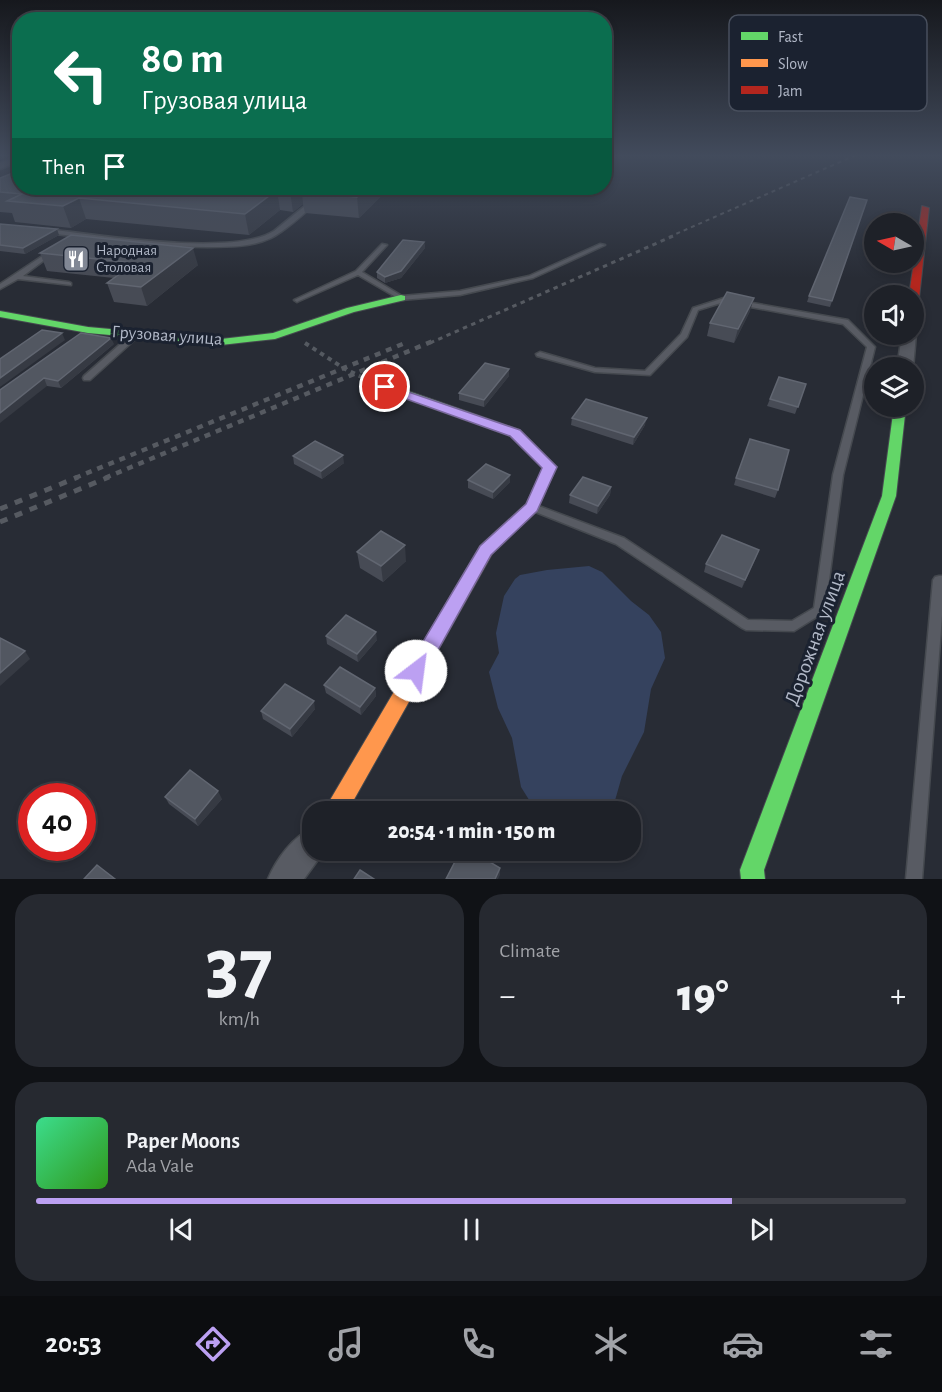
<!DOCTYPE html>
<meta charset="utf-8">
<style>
:root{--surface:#1e2128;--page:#262930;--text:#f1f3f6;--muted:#a1a3a8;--line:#3c3e45;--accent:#bca0f2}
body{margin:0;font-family:"Alegreya Sans",sans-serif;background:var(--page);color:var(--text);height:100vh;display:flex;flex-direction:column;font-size:22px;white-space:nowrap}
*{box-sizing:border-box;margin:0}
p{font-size:20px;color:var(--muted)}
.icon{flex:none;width:33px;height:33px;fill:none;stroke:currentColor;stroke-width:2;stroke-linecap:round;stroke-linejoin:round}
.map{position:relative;height:879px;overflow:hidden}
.drawer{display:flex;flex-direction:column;gap:15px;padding:15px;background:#101216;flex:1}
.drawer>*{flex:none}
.top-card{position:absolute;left:12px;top:12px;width:600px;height:183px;border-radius:24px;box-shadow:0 3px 9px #0003,0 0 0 2px var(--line);background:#0b6e4f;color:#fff;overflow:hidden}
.needle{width:39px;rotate:279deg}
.controls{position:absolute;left:864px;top:213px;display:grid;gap:12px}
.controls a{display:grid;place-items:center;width:60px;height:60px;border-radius:50%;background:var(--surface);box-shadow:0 3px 9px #0003,0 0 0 2px var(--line);font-size:30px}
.speed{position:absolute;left:18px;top:783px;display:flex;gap:12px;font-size:30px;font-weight:700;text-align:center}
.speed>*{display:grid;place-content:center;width:78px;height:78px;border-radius:50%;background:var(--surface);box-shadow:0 3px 9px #0003,0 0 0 2px var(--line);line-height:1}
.speed .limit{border:9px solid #d22;background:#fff;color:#111}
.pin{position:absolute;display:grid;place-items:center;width:51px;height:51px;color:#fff;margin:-26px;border:3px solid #fff;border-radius:50%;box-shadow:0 2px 6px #0007}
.me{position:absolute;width:66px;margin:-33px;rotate:30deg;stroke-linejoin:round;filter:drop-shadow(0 0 4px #0008)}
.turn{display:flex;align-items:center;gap:21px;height:126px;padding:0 30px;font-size:27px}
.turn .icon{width:78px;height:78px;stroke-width:2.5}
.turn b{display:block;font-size:42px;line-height:51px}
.then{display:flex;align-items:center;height:57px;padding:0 30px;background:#0003;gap:12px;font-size:22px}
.big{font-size:45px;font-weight:800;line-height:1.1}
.drawer .tile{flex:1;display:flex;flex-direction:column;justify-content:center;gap:9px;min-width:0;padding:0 21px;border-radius:24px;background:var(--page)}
.drawer .dial{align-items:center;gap:0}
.dial b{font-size:78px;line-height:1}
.song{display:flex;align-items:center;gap:18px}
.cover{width:72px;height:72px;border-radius:9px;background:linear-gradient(135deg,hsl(150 70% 55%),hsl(110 70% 35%))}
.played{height:6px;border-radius:3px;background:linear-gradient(90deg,var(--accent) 80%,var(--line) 80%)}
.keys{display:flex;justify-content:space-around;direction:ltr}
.heat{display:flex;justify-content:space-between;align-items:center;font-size:33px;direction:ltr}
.drawer .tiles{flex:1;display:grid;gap:15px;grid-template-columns:1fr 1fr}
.tile:last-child{grid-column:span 2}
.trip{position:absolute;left:302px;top:801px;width:339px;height:60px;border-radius:24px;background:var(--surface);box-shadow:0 3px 9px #0003,0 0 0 2px var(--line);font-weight:800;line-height:60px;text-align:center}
.dock{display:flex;height:96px;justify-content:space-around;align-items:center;background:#0c0d10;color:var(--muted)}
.dock .icon{width:42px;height:42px}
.dock .current{color:var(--accent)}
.dock b{font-size:27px;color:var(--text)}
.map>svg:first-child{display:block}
.water{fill:#35425e}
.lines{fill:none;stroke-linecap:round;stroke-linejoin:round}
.lane-casing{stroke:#45494f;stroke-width:3}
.street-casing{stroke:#45494f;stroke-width:3}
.fast-casing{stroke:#45494f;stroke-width:2}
.slow-casing{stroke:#45494f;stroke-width:2}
.jam-casing{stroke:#45494f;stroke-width:2}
.path{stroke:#555a61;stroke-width:4;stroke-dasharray:4.5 4.5;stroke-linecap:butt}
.lane{fill:#585b63;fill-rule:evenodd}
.street{fill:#585b63;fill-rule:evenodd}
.fast{fill:#63d668;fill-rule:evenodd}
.slow{fill:#ff974d;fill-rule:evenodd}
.jam{fill:#b3261e;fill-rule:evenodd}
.rail-far3{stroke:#565a61;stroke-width:2;stroke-dasharray:4 4;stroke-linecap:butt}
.rail-far2{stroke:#565a61;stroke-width:3;stroke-dasharray:4.5 4.5;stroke-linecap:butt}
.rail-far1{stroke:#565a61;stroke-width:4.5;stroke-dasharray:6 6;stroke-linecap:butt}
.rail{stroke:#565a61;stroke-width:5;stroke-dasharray:8 8;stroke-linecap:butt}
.wall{fill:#474b55}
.shaded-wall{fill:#363a43}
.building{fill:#525761;stroke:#616671;stroke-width:1.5}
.route{fill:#bca0f2;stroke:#7a689d;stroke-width:1.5}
.labels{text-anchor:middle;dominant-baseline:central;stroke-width:6;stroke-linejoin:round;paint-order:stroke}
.far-poi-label{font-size:15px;fill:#b1b8c7;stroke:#1b2230;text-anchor:start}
.street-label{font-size:18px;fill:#b1b8c7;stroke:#1b2230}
.near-street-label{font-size:21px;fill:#b1b8c7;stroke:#1b2230}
.key{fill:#1b2230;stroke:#484f5d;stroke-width:1.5}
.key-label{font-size:16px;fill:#b1b8c7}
</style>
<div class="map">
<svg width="942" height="879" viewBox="0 0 942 879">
<rect width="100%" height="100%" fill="#282c35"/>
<polygon class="water" points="589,566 602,572 631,601 649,615 661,632 665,658 651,689 644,732 622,776 612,811 551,811 531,803 521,787 512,738 498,708 489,672 499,653 496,633 504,596 515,579 520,575 547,570"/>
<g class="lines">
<defs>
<g id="lane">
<path d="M 327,188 L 332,188 C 317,202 289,229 271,238 C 252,247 228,247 208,247 C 154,247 100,239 47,233 L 44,231 L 47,229 C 98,235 233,257 274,231 Z"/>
<polygon points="382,244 387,245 362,272 402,296 460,291 529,276 600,244 605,245 533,278 460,295 401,300 358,275 299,301 297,302 294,300 356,271"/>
<polygon points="53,249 55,250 55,252 23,276 69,282 71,283 71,285 18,279 0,289 0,284"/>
<polygon points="724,298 848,320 875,347 843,475 825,610 823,613 794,631 746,630 742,628 616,544 528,509 527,507 528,505 536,505 624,538 748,620 792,621 814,608 833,475 867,347 843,324 724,302 698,310 687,337 650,375 595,372 537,356 536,354 540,352 595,368 645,371 681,334 693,308"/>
<polygon points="134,332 140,332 141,334 90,380 84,380 83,378 84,376"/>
<polygon points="939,576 942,576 942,615 922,879 906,879 933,580 935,577"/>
</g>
<g id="street">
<polygon points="20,155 20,161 0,169 0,163"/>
<polygon points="914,331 916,334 913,368 897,368 902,334 914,334"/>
<path d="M 312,829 L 312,850 L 325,850 L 304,879 L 268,879 C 276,860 293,836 312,829 Z"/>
</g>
<g id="fast">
<polygon points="401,295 405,296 405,300 354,312 275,339 221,345 88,333 0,317 0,311 88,327 221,339 273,333 347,308"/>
<polygon points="385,383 520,430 557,467 544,494 534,494 532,491 543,468 510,436 381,390 379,387 381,384"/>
<polygon points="894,406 906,406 896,496 764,870 765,879 741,879 740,870 882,496"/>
</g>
<polygon id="slow" points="539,486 544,488 546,491 537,511 492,554 347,812 323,812 480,546 526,504 534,488"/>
<polygon id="jam" points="922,206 929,208 919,298 914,301 914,296 909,296"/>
</defs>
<use href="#lane" class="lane-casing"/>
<use href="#street" class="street-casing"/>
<use href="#fast" class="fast-casing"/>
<use href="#slow" class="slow-casing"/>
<use href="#jam" class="jam-casing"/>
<polyline class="path" points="305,343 345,369 368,380"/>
<use href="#lane" class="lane"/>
<use href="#street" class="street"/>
<use href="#fast" class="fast"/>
<use href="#slow" class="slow"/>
<use href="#jam" class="jam"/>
<polyline class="rail-far3" points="669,237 856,155"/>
<polyline class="rail-far2" points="430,343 673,236"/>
<g class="rail-far1">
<polyline points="75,478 405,343"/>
<polyline points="105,478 433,341"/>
</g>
<g class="rail">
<polyline points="0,509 78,477"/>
<polyline points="0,522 109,477"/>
</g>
</g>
<g class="wall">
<polygon points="12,155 20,155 20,188 389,188 359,218 305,213 303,204 293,212 280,210 249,235 86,219 71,228 15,222 12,213 0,212 0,178 18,171"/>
<polygon points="867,200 830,307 807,302 809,296"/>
<polygon points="0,224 59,235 25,254 0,251"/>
<polygon points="424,242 425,248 401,278 385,283 377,278 377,272"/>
<polygon points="40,253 198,265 147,306 114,302 107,283 114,278 47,271"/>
<polygon points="750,311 734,343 707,336 710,323"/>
<polygon points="114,344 61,388 47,386 0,390"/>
<polygon points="509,376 484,407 459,400 459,393"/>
<polygon points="806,384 795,414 767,406 770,399"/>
<polygon points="572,418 645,425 633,445 571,425"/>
<polygon points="293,456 344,463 322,479 294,464"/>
<polygon points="736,478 778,490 775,498 734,485"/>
<polygon points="468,480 510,482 493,499 468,488"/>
<polygon points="611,487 610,495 597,514 569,503 570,495"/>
<polygon points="759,550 742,588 704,572 706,564"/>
<polygon points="357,552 406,561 383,582 360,568"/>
<polygon points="326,636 377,640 358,662 327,644"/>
<polygon points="324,685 375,688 376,696 361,715 326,693"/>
<polygon points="315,709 292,737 263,719 261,711"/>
<polygon points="165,797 222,799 198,826 169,804"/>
</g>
<g class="shaded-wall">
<polygon points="295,188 325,188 302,192 303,204 293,212 290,191"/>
<polygon points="367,188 389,188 359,218 357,197"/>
<polygon points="277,190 280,210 249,235 245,214"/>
<polygon points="79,198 86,219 71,228 63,206"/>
<polygon points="57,229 59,235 25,254 23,248"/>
<polygon points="424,242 425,248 401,278 385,283 385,277"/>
<polygon points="193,248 198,265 147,306 141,287"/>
<polygon points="754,298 750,311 734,343 738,329"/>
<polygon points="62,333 65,340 0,387 0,378"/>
<polygon points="111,338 114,344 61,388 58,381"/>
<polygon points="509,369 509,376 484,407 484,400"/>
<polygon points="44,378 47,386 0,423 0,413"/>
<polygon points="647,418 645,425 633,445 634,437"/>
<polygon points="343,455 344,463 322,479 321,471"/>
<polygon points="510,475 510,482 493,499 493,492"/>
<polygon points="611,487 610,495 597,514 598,506"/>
<polygon points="405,545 406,561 383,582 381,566"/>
<polygon points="759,550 756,558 742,588 745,580"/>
<polygon points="376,632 377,640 358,662 357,654"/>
<polygon points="25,651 30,659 0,686 0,673"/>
<polygon points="375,688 376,696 361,715 360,707"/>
<polygon points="314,701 315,709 292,737 290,729"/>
<polygon points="218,791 222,799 198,826 195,819"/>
<polygon points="500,868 500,875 498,879 495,879"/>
</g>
<g class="building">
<polygon points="20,170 20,188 295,188 290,191 277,190 245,214 79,198 63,206 7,201 22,194 0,192 0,178"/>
<polygon points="308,188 367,188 357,197 302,192"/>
<polygon points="850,197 867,200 832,301 809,296"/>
<polygon points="0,224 57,229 23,248 0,245"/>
<polygon points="71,235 193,248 141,287 107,283 135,263 40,253"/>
<polygon points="403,240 424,242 401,271 385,277 377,272"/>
<polygon points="727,292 754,298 738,329 710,323"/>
<polygon points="42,330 62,333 0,378 0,359"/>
<polygon points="81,333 111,338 58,381 44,378 0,413 0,390"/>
<polygon points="485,363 509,369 484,400 459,393"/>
<polygon points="779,377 806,384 798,407 770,399"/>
<polygon points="586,399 647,418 634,437 572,418"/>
<polygon points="750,439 789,450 778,490 736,478"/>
<polygon points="315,441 343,455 321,471 293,456"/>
<polygon points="486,464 510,475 493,492 468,480"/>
<polygon points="583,477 611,487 598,506 570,495"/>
<polygon points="381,531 405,545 381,566 357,552"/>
<polygon points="722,535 759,550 745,580 706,564"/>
<polygon points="346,615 376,632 357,654 326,636"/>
<polygon points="0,638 25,651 0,673"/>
<polygon points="340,667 375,688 360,707 324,685"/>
<polygon points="285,684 314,701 290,729 261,711"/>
<polygon points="190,770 218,791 195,819 165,797"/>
<polygon points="461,850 470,850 500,868 495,879 446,879"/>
<polygon points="97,865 115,879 84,879"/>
<polygon points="360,870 374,879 354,879"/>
</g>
<linearGradient id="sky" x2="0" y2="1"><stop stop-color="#16181d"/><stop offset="0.56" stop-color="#424b5c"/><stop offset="1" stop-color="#424b5c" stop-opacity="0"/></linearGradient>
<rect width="942" height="278" fill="url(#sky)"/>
<polygon class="route" points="385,384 520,430 557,467 537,511 491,555 423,677 416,679 409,677 406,671 409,665 480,546 526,504 542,468 510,436 381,390 379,387 381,385"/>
<defs>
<symbol id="restaurant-square" viewBox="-11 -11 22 22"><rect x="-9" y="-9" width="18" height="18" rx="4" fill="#818794" stroke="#1b2230"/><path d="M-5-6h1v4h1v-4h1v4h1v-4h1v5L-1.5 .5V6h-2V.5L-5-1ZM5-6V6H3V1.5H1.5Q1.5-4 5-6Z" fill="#fff"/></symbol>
</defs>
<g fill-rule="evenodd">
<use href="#restaurant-square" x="61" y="244" width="30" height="30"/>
</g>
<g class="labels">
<g class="far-poi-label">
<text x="96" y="250">Народная<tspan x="96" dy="17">Столовая</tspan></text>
</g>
<g class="street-label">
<text transform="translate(167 336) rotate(4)">Грузовая улица</text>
</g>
<g class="near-street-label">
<text transform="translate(815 638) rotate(-70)">Дорожная улица</text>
</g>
</g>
<rect x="729" y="15" width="198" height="96" rx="9" class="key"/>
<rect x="741" y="32" width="27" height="8" fill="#63d668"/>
<rect x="741" y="59" width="27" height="8" fill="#ff974d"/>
<rect x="741" y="86" width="27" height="8" fill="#b3261e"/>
<g class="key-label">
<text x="778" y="42">Fast</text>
<text x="778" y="69">Slow</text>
<text x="778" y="96">Jam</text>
</g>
</svg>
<div class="controls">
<a><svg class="needle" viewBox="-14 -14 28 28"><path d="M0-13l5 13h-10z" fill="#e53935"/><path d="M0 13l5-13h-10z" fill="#a1a3a8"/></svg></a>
<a><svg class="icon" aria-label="sound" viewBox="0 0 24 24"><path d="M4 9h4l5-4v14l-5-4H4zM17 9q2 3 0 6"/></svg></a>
<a><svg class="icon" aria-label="layers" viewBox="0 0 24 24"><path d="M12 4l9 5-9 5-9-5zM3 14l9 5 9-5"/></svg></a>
</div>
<div class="speed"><div class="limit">40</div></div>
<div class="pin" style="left:385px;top:387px;background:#d93025"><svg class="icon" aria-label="arrive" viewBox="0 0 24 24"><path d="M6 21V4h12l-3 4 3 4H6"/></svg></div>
<svg class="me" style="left:416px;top:671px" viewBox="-20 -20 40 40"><circle r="19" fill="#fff"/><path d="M0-13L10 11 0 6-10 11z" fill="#bca0f2"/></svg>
<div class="trip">20:54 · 1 min · 150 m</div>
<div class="top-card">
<div class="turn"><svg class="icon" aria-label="left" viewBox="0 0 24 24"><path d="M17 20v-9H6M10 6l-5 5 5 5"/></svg><div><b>80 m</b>Грузовая улица</div></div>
<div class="then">Then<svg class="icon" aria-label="arrive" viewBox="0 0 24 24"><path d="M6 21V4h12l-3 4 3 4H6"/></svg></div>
</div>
</div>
<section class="drawer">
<div class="tiles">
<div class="tile dial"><b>37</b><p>km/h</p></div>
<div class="tile"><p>Climate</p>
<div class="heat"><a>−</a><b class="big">19°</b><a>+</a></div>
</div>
<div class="tile">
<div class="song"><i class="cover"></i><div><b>Paper Moons</b><p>Ada Vale</p></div></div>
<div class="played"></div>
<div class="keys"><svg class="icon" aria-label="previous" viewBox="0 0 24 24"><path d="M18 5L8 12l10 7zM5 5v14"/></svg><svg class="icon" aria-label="pause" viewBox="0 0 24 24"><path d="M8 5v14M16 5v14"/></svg><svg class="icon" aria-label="next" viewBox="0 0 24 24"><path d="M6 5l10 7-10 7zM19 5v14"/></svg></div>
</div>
</div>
</section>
<nav class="dock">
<b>20:53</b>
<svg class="icon current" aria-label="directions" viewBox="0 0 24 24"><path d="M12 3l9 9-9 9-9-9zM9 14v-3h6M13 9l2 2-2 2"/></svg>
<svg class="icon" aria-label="music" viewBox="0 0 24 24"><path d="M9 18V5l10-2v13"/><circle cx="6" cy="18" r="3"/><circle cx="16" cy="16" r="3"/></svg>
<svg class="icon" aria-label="phone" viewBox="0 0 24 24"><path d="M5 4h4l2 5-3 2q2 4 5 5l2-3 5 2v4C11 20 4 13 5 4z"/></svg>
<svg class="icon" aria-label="climate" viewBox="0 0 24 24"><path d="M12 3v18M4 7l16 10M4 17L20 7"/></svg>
<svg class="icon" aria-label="car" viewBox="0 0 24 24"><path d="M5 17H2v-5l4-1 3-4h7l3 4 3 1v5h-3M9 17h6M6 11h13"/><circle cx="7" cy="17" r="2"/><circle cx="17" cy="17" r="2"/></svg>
<svg class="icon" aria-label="filters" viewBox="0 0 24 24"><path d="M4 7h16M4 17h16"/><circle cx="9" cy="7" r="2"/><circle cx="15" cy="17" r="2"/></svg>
</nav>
